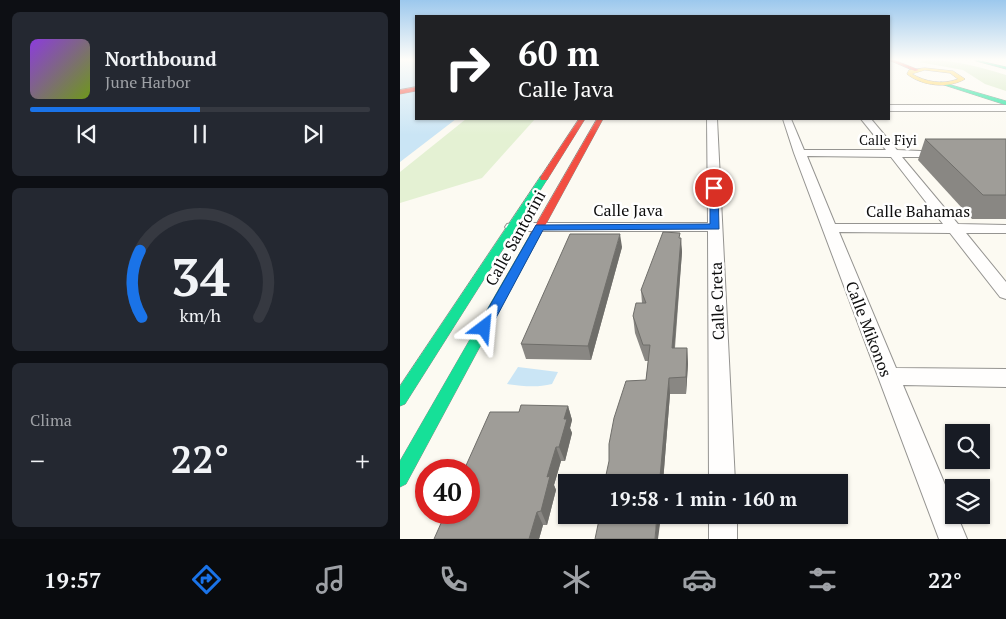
<!DOCTYPE html>
<html lang="es">
<meta charset="utf-8">
<style>
:root{--surface:#171b24;--page:#242831;--text:#f1f3f6;--muted:#9ea1a6;--line:#363941;--accent:#1a73e8}
body{margin:0;font-family:"PT Serif",serif;background:var(--page);color:var(--text);height:100vh;display:flex;flex-direction:column;font-size:19px;white-space:nowrap}
*{box-sizing:border-box;margin:0}
p{font-size:16px;color:var(--muted)}
.icon{flex:none;width:28px;height:28px;fill:none;stroke:currentColor;stroke-width:2;stroke-linecap:round;stroke-linejoin:round}
.map{position:relative;flex:1;overflow:hidden}
.side{display:flex;flex-direction:column;gap:12px;padding:12px;background:#0d0f14;width:400px}
.side>*{flex:none}
.top-card{position:absolute;left:15px;top:15px;width:475px;height:105px;border-radius:0px;box-shadow:0 1px 4px #0004;background:#202124;color:#fff;overflow:hidden}
.fabs{position:absolute;left:545px;top:424px;display:grid;gap:10px}
.fabs a{display:grid;place-items:center;width:45px;height:45px;border-radius:0px;background:var(--surface);box-shadow:0 1px 4px #0004;font-size:25px}
.speed{position:absolute;left:15px;top:459px;display:flex;gap:10px;font-size:25px;font-weight:700;text-align:center}
.speed>*{display:grid;place-content:center;width:65px;height:65px;border-radius:50%;background:var(--surface);box-shadow:0 1px 4px #0004;line-height:1}
.speed .limit{border:8px solid #d22;background:#fff;color:#111}
.pin{position:absolute;display:grid;place-items:center;width:42px;height:42px;color:#fff;margin:-21px;border:2px solid #fff;border-radius:50%;box-shadow:0 1px 5px #0007}
.me{position:absolute;width:55px;margin:-28px;rotate:29deg;stroke-linejoin:round;filter:drop-shadow(0 0 4px #0008)}
.turn{display:flex;align-items:center;gap:18px;height:105px;padding:0 20px;font-size:22px}
.turn .icon{width:65px;height:65px;stroke-width:2.5}
.turn b{display:block;font-size:35px;line-height:42px}
.big{font-size:38px;font-weight:700;line-height:1.1}
.side .widget{flex:1;display:flex;flex-direction:column;justify-content:center;gap:8px;min-width:0;padding:0 18px;border-radius:8px;background:var(--page)}
.side .dial{align-items:center;gap:0}
.dial svg{height:130px;overflow:visible;fill:none;stroke:var(--line);stroke-width:7;stroke-linecap:round;text-anchor:middle}
.dial text{fill:var(--text);stroke:none}
.song{display:flex;align-items:center;gap:15px}
.cover{width:60px;height:60px;border-radius:8px;background:linear-gradient(135deg,hsl(270 70% 55%),hsl(80 70% 35%))}
.played{height:5px;border-radius:2px;background:linear-gradient(90deg,var(--accent) 50%,var(--line) 50%)}
.keys{display:flex;justify-content:space-around;direction:ltr}
.heat{display:flex;justify-content:space-between;align-items:center;font-size:28px;direction:ltr}
.trip{position:absolute;left:158px;top:474px;width:290px;height:50px;border-radius:0px;background:var(--surface);box-shadow:0 1px 4px #0004;font-weight:700;line-height:50px;text-align:center}
.dock{display:flex;height:80px;justify-content:space-around;align-items:center;background:#090b0e;color:var(--muted)}
.dock .icon{width:35px;height:35px}
.dock .on{color:var(--accent)}
.dock b{font-size:22px;color:var(--text)}
main{display:flex;flex:1;min-height:0}
.map>svg:first-child{display:block}
.green{fill:#e4f1d3}
.forest{fill:#d4e8c1}
.water{fill:#cae5f5}
.lines{fill:none;stroke-linecap:round;stroke-linejoin:round}
.street-casing{stroke:#959491;stroke-width:2}
.fast-casing{stroke:#8c8b87;stroke-width:1}
.slow-casing{stroke:#8c8b87;stroke-width:1}
.jam-casing{stroke:#8c8b87;stroke-width:1}
.street{fill:#fffefd;fill-rule:evenodd}
.fast{fill:#16e098;fill-rule:evenodd}
.slow{fill:#ffcf43;fill-rule:evenodd}
.jam{fill:#f24e42;fill-rule:evenodd}
.wall{fill:#898783}
.shaded-wall{fill:#6f6e6a}
.building{fill:#9f9d98;stroke:#6f6e6a}
.route{fill:#1a73e8;stroke:#114b97}
.labels{text-anchor:middle;dominant-baseline:central;stroke-width:5;stroke-linejoin:round;paint-order:stroke}
.far-street-label{font-size:14px;fill:#0e0e0e;stroke:#fff}
.street-label{font-size:16px;fill:#0e0e0e;stroke:#fff}
</style>
<main>
<section class="side">
<div class="widget">
<div class="song"><i class="cover"></i><div><b>Northbound</b><p>June Harbor</p></div></div>
<div class="played"></div>
<div class="keys"><svg class="icon" aria-label="previous" viewBox="0 0 24 24"><path d="M18 5L8 12l10 7zM5 5v14"/></svg><svg class="icon" aria-label="pause" viewBox="0 0 24 24"><path d="M8 5v14M16 5v14"/></svg><svg class="icon" aria-label="next" viewBox="0 0 24 24"><path d="M6 5l10 7-10 7zM19 5v14"/></svg></div>
</div>
<div class="widget dial"><svg viewBox="0 0 100 80">
<path d="M14 69A42 42 0 1 1 86 69"/>
<path d="M14 69A42 42 0 0 1 13 28" stroke="#1a73e8"/>
<text x="50" y="56" font-size="32" font-weight="700">34</text>
<text x="50" y="72" font-size="11">km/h</text>
</svg></div>
<div class="widget"><p>Clima</p>
<div class="heat"><a>−</a><b class="big">22°</b><a>+</a></div>
</div>
</section>
<div class="map">
<svg width="606" height="539" viewBox="0 0 606 539">
<rect width="100%" height="100%" fill="#fcfaf2"/>
<polygon class="green" points="66,119 135,119 82,178 0,203 0,172"/>
<path class="forest" d="M 528,60 C 555,60 580,67 606,75 L 606,91 L 585,84 L 563,70 L 519,62 Z"/>
<g class="water">
<polygon points="0,60 16,60 16,119 56,119 0,162"/>
<path d="M 118,367 L 158,372 L 152,384 C 136,388 123,386 107,384 Z"/>
</g>
<g class="lines">
<defs>
<g id="street">
<rect x="489" y="105" width="117" height="6"/>
<polygon points="307,119 317,119 335,482 309,482 308,231 112,231 107,230 105,227 107,224 112,223 308,223"/>
<path d="M 383,119 L 391,119 L 404,150 L 486,150 L 461,119 L 471,119 L 497,150 L 545,152 L 546,154 L 541,157 L 502,157 L 558,224 L 606,225 L 606,233 L 566,233 L 606,282 L 606,299 L 600,297 L 550,233 L 439,232 L 496,368 L 606,369 L 606,387 L 503,385 L 554,506 L 554,515 L 557,515 L 567,539 L 539,539 L 394,153 ZM 407,156 L 491,157 L 543,224 L 435,224 Z"/>
<rect x="309" y="515" width="28" height="24"/>
</g>
<g id="fast">
<polygon points="576,60 606,67 606,69 576,61"/>
<polygon points="541,82 606,101 606,105 541,84"/>
<polygon points="141,176 147,176 148,178 5,404 0,406 0,386"/>
<polygon points="135,232 140,235 6,484 0,487 0,461 130,235"/>
</g>
<path id="slow" d="M 525,68 L 553,71 L 565,79 C 548,89 522,86 507,74 L 509,70 ZM 525,70 L 550,73 L 558,79 C 542,85 526,82 512,74 Z"/>
<g id="jam">
<polygon points="489,60 494,60 519,70 515,71"/>
<polygon points="16,87 16,91 0,94 0,90"/>
<polygon points="179,119 185,119 147,180 141,180 140,178"/>
<polygon points="197,119 203,119 140,235 135,238 131,237 130,235"/>
</g>
</defs>
<use href="#street" class="street-casing"/>
<use href="#fast" class="fast-casing"/>
<use href="#slow" class="slow-casing"/>
<use href="#jam" class="jam-casing"/>
<use href="#street" class="street"/>
<use href="#fast" class="fast"/>
<use href="#slow" class="slow"/>
<use href="#jam" class="jam"/>
</g>
<g class="wall">
<polygon points="525,139 606,139 606,219 572,219 518,160"/>
<polygon points="280,238 282,252 275,348 287,348 288,364 286,394 270,394 263,482 202,482 206,475 246,380 248,361 245,361 235,333 233,316 242,303 241,290"/>
<polygon points="222,247 191,360 126,359 121,344"/>
<polygon points="168,406 172,420 170,428 172,433 165,461 161,461 154,485 156,490 147,525 143,525 139,539 34,539 119,412"/>
</g>
<g class="shaded-wall">
<polygon points="220,234 222,247 191,360 188,346"/>
<polygon points="281,238 282,252 273,364 272,348"/>
<polygon points="287,348 288,364 286,394 286,377"/>
<polygon points="269,378 270,394 263,482 261,482 260,477"/>
<polygon points="168,406 172,420 170,428 172,433 165,461 159,447 164,419"/>
<polygon points="156,447 161,461 154,485 156,490 147,525 141,511 147,477"/>
<polygon points="137,512 143,525 139,539 129,539"/>
<polygon points="257,515 258,515 260,524 258,539 255,539"/>
</g>
<g class="building">
<polygon points="525,139 606,139 606,195 583,195"/>
<polygon points="263,232 280,233 279,238 281,238 272,348 287,348 286,377 269,378 260,477 257,477 256,482 202,482 203,475 206,475 209,461 209,444 214,418 226,381 246,380 250,345 243,345 233,316 236,303 246,303 241,290"/>
<polygon points="170,234 220,234 188,346 121,344"/>
<polygon points="121,405 168,406 164,419 167,419 159,447 156,447 147,477 150,476 141,511 137,512 129,539 34,539 46,512 69,512 69,470 64,470 90,412 119,412"/>
<polygon points="200,515 257,515 255,539 195,539"/>
</g>
<linearGradient id="sky" x2="0" y2="1"><stop stop-color="#9cc8ed"/><stop offset="0.44" stop-color="#fefdf9"/><stop offset="1" stop-color="#fefdf9" stop-opacity="0"/></linearGradient>
<rect width="606" height="135" fill="url(#sky)"/>
<polygon class="route" points="314,185 318,188 319,229 143,230 89,331 79,331 77,328 136,225 310,224 310,188"/>
<g class="labels">
<g class="far-street-label">
<text x="488" y="139">Calle Fiyi</text>
</g>
<g class="street-label">
<text x="228" y="210">Calle Java</text>
<text x="518" y="211">Calle Bahamas</text>
<text transform="translate(115 238) rotate(-61)">Calle Santorini</text>
<text transform="translate(317 301) rotate(-92)">Calle Creta</text>
<text transform="translate(469 329) rotate(69)">Calle Mikonos</text>
</g>
</g>
</svg>
<div class="fabs">
<a><svg class="icon" aria-label="search" viewBox="0 0 24 24"><circle cx="10" cy="10" r="6"/><path d="M15 15l6 6"/></svg></a>
<a><svg class="icon" aria-label="layers" viewBox="0 0 24 24"><path d="M12 4l9 5-9 5-9-5zM3 14l9 5 9-5"/></svg></a>
</div>
<div class="speed"><div class="limit">40</div></div>
<div class="pin" style="left:314px;top:188px;background:#d93025"><svg class="icon" aria-label="arrive" viewBox="0 0 24 24"><path d="M6 21V4h12l-3 4 3 4H6"/></svg></div>
<svg class="me" style="left:84px;top:328px" viewBox="-20 -20 40 40"><path d="M0-17L14 15 0 8-14 15z" fill="#1a73e8" stroke="#fff" stroke-width="4"/></svg>
<div class="trip">19:58 · 1 min · 160 m</div>
<div class="top-card">
<div class="turn"><svg class="icon" aria-label="right" viewBox="0 0 24 24"><path d="M7 20v-9h11M14 6l5 5-5 5"/></svg><div><b>60 m</b>Calle Java</div></div>
</div>
</div>
</main>
<nav class="dock">
<b>19:57</b>
<svg class="icon on" aria-label="directions" viewBox="0 0 24 24"><path d="M12 3l9 9-9 9-9-9zM9 14v-3h6M13 9l2 2-2 2"/></svg>
<svg class="icon" aria-label="music" viewBox="0 0 24 24"><path d="M9 18V5l10-2v13"/><circle cx="6" cy="18" r="3"/><circle cx="16" cy="16" r="3"/></svg>
<svg class="icon" aria-label="phone" viewBox="0 0 24 24"><path d="M5 4h4l2 5-3 2q2 4 5 5l2-3 5 2v4C11 20 4 13 5 4z"/></svg>
<svg class="icon" aria-label="climate" viewBox="0 0 24 24"><path d="M12 3v18M4 7l16 10M4 17L20 7"/></svg>
<svg class="icon" aria-label="car" viewBox="0 0 24 24"><path d="M5 17H2v-5l4-1 3-4h7l3 4 3 1v5h-3M9 17h6M6 11h13"/><circle cx="7" cy="17" r="2"/><circle cx="17" cy="17" r="2"/></svg>
<svg class="icon" aria-label="filters" viewBox="0 0 24 24"><path d="M4 7h16M4 17h16"/><circle cx="9" cy="7" r="2"/><circle cx="15" cy="17" r="2"/></svg>
<b>22°</b>
</nav>
